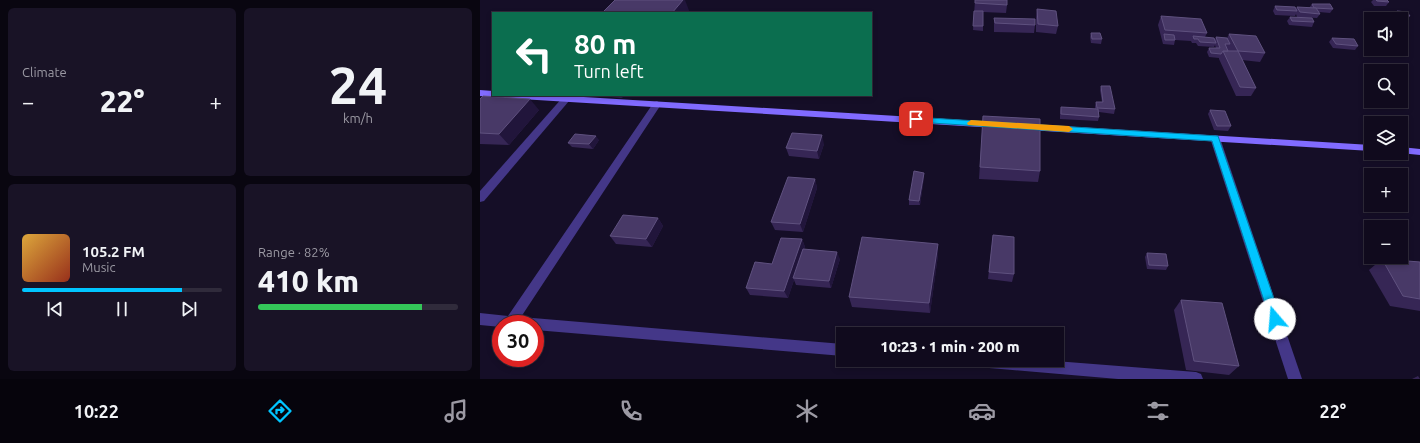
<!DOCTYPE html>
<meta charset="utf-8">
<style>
:root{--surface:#100a1d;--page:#191326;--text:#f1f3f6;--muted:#9c9aa4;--line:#302b3b;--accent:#00c5ff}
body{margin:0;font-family:Ubuntu,sans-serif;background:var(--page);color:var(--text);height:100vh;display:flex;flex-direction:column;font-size:15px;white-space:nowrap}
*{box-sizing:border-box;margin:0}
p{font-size:13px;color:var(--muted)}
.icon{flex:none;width:22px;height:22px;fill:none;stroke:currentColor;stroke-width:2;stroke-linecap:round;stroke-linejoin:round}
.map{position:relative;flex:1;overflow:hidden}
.sheet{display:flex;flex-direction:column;gap:8px;padding:8px;background:#090610;width:480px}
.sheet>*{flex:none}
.banner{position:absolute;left:12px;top:12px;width:380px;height:84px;border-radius:0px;box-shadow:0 2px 6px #0003,0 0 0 1px var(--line);background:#0b6e4f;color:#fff;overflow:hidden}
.tools{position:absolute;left:884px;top:12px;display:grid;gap:8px}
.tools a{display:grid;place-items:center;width:44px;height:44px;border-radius:0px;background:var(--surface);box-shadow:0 2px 6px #0003,0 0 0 1px var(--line);font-size:20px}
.speed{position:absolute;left:12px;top:315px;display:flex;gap:8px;font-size:20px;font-weight:700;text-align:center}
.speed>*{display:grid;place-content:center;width:52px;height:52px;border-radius:50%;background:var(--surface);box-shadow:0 2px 6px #0003,0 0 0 1px var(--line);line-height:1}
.speed .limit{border:6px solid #d22;background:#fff;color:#111}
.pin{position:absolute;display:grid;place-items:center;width:34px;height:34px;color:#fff;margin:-17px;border-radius:8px;box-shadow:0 2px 6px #0006}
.me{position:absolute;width:44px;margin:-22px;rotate:342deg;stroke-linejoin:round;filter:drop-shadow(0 0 3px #0008)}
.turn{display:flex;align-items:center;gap:14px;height:84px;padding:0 16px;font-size:18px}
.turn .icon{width:52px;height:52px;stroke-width:2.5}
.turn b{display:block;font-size:28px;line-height:34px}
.big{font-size:30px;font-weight:800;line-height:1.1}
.sheet .card{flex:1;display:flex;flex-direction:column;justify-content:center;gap:6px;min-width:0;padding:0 14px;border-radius:6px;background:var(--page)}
.sheet .dial{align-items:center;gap:0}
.dial b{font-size:52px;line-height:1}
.song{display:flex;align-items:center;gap:12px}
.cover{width:48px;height:48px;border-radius:6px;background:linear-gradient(135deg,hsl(40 70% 55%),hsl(10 70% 35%))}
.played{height:4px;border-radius:2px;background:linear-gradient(90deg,var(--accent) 80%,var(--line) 80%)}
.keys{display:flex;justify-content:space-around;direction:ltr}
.heat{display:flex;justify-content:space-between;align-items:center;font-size:22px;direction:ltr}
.charge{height:6px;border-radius:3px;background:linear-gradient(90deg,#34c759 82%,var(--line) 0)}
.sheet .tiles{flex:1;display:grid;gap:8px;grid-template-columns:repeat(2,1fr)}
.trip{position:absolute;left:356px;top:327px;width:228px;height:40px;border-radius:0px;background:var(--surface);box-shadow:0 2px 6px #0003,0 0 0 1px var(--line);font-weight:800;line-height:40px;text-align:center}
.tab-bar{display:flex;height:64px;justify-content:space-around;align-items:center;background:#06040c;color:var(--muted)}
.tab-bar .icon{width:28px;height:28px}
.tab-bar .active{color:var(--accent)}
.tab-bar b{font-size:18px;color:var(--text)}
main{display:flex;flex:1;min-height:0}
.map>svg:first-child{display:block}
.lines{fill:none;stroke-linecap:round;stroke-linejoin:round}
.street{fill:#443788;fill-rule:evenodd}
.secondary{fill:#816bff;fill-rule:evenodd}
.wall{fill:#362655}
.shaded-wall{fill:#21153b}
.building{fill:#483967;stroke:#5f517f}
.route{fill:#00c5ff;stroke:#0080a6}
.slow{fill:#f59e0b}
</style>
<main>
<section class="sheet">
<div class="tiles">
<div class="card"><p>Climate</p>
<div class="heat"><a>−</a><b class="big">22°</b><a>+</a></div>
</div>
<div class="card dial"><b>24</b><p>km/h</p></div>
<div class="card">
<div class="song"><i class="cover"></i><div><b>105.2 FM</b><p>Music</p></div></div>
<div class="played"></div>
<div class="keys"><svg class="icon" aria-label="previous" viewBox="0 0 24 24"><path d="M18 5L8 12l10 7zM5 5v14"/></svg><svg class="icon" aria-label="pause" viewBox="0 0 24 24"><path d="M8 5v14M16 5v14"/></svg><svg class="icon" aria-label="next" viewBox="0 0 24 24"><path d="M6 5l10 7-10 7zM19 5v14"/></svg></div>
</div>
<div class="card"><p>Range · 82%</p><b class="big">410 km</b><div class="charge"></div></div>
</div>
</section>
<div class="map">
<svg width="940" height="379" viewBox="0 0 940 379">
<rect width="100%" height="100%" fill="#150e27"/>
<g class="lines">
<g class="street">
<polygon points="86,96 90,99 89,101 4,201 0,202 0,191 83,97"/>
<polygon points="177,101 181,104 180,106 41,317 363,344 363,356 55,330 55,324 21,324 21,327 0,325 0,313 28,316 174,102"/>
<polygon points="735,135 740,138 822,379 808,379 730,138"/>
<polygon points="480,360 562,360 716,372 721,374 723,379 638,379 486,366 481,364"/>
</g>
<g class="secondary">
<polygon points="0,90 13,91 13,95 17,95 13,97 0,96"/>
<polygon points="21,95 71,95 516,122 520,125 516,128 25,98"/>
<polygon points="548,124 891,145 891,151 548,130 544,127"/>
<polygon points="921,147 940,149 940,155 920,153"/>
</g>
</g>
<g class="wall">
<polygon points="495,0 527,5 526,13 503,12 503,31 493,30"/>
<polygon points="893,0 907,0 909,2 906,6 894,6 891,2"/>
<polygon points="832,4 853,9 850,13 839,12 840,14 837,18 817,17 816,14 815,16 795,15 793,11 795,6 816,9 817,7 829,8"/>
<polygon points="557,9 578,26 576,34 556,32 556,17"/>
<polygon points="917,11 930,16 926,20 921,20 921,19 916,19 913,15"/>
<polygon points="681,16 727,33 725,37 735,40 736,37 747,38 749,34 785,53 780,62 762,60 776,88 771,96 756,96 739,59 739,58 729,57 727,52 729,48 736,48 735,45 734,47 718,46 716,43 712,43 711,41 695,40 694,45 683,44 678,25"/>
<polygon points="810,17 834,22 832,27 809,25 807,21"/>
<polygon points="514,18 555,25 554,33 514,32"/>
<polygon points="611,33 622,39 621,44 611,43 610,37"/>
<polygon points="852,38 878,46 875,50 853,48 849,42"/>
<polygon points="621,86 635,109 634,114 619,112 619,117 618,121 580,119 580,111 581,107 615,109 615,106 616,102 622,102 620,90"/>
<polygon points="109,95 144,95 142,98"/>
<polygon points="0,99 59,110 29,145 0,144"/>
<polygon points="730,110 751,126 748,131 734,130 728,114"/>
<polygon points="503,116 560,171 558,182 499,179"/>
<polygon points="119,140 113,149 92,147 88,143"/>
<polygon points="344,144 339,159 309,156 306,148"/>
<polygon points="444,173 444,177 440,205 429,205 429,200"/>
<polygon points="335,179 337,188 323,232 295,230 291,222"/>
<polygon points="178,218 183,226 172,247 136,244 130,236"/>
<polygon points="513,235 534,274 532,282 508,279"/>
<polygon points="322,239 325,247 324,249 360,259 351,288 316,285 314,280 308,298 270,295 266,288 292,264"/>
<polygon points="667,253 688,266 686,270 667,269 665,257"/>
<polygon points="458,255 450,313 372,307 369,297"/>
<polygon points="902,259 940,262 940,311 910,306 889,270"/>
<polygon points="701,300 759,366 749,375 706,370 694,310"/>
<polygon points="938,376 940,379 932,379"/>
</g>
<g class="shaded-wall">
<polygon points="203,0 205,0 210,13 192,13"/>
<polygon points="140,95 144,95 142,98"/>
<polygon points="50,99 59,110 29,145 19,134"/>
<polygon points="342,135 344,144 339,159 337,151"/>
<polygon points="116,136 119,140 113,149 109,144"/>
<polygon points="444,173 444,177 440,205 439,201"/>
<polygon points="335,179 337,188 323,232 320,224"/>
<polygon points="178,218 183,226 172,247 166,239"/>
<polygon points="322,239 325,247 315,278 313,278 314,280 308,298 304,291"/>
<polygon points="458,244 458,255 450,313 449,303"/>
<polygon points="357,252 360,259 351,288 349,281"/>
</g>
<g class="building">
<polygon points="135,0 203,0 192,13 122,13"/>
<polygon points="495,0 527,0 527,5 495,3"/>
<polygon points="896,0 907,0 909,2 897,1"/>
<polygon points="832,4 850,4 853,9 834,8"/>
<polygon points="795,6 815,7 817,11 797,10"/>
<polygon points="817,7 836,8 840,14 820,12"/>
<polygon points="557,9 576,11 578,26 558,24"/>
<polygon points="494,11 503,11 503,26 493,26"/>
<polygon points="917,11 927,12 930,16 919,15"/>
<polygon points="681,16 721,19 727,33 685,30"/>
<polygon points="810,17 832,18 834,22 812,21"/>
<polygon points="514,18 555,19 555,25 515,23"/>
<polygon points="611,33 620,33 622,39 612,39"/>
<polygon points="684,34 694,35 695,40 685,40"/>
<polygon points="749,34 776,36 785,53 758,51 776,88 760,87 743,51 758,51"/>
<polygon points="713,36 734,38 736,43 720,42 718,39 714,39"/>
<polygon points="736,37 747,38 750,44 745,44 748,51 743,51 741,54 731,53 729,48 740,48"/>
<polygon points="852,38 874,39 878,46 856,44"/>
<polygon points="621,86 630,86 635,109 617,108 616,102 623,102"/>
<polygon points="3,96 50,99 19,134 0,133 0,99"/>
<polygon points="581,107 618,109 619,117 581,114"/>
<polygon points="730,110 745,111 751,126 737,126"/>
<polygon points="503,116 560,119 560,171 500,167"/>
<polygon points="312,133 342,135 337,151 306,148"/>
<polygon points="95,134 116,136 109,144 88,143"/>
<polygon points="434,171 444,173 439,201 429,200"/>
<polygon points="308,177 335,179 320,224 291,222"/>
<polygon points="143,215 178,218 166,239 130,236"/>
<polygon points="513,235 534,237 534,274 509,272"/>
<polygon points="382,237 458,244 449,303 369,297"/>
<polygon points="301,238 322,239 304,291 266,288 275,262 292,264"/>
<polygon points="323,249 357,252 349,281 313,278"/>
<polygon points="667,253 686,254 688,266 669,265"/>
<polygon points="902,259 940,262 940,299 923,296"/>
<polygon points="701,300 742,303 759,366 714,361"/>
</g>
<polygon class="route" points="433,117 738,136 801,319 799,322 795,324 791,322 790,319 732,141 436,122 432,119"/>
<polygon class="slow" points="491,120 589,126 593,129 589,132 488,125 487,123"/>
</svg>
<div class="tools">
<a><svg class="icon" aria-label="sound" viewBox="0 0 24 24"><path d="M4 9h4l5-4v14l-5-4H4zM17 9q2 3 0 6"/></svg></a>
<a><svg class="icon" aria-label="search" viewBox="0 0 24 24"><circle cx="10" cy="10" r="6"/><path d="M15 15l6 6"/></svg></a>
<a><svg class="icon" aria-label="layers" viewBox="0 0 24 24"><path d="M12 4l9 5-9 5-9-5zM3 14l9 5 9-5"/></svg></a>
<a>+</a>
<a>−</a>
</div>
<div class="speed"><div class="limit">30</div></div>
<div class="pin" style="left:436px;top:119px;background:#d93025"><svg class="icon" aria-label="arrive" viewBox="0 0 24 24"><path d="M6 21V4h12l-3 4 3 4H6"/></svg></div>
<svg class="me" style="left:795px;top:319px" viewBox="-20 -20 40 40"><circle r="19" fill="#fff"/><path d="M0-13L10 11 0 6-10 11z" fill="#00c5ff"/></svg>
<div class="trip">10:23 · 1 min · 200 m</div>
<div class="banner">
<div class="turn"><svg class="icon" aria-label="left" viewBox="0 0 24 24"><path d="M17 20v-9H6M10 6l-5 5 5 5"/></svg><div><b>80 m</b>Turn left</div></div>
</div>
</div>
</main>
<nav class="tab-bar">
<b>10:22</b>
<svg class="icon active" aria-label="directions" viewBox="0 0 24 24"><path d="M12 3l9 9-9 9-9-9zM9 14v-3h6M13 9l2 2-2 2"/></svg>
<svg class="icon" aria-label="music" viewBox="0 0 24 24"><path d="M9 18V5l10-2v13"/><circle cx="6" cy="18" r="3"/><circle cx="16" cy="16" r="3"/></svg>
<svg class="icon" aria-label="phone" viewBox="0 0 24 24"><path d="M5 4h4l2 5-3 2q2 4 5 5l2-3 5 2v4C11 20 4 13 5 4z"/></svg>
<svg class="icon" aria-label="climate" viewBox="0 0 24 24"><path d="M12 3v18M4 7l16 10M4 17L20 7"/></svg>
<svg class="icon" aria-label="car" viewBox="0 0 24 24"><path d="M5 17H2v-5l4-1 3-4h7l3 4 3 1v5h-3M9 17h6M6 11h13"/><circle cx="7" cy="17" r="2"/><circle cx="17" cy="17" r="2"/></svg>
<svg class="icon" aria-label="filters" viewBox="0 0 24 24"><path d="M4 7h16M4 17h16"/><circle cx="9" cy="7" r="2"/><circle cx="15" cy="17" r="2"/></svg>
<b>22°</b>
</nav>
